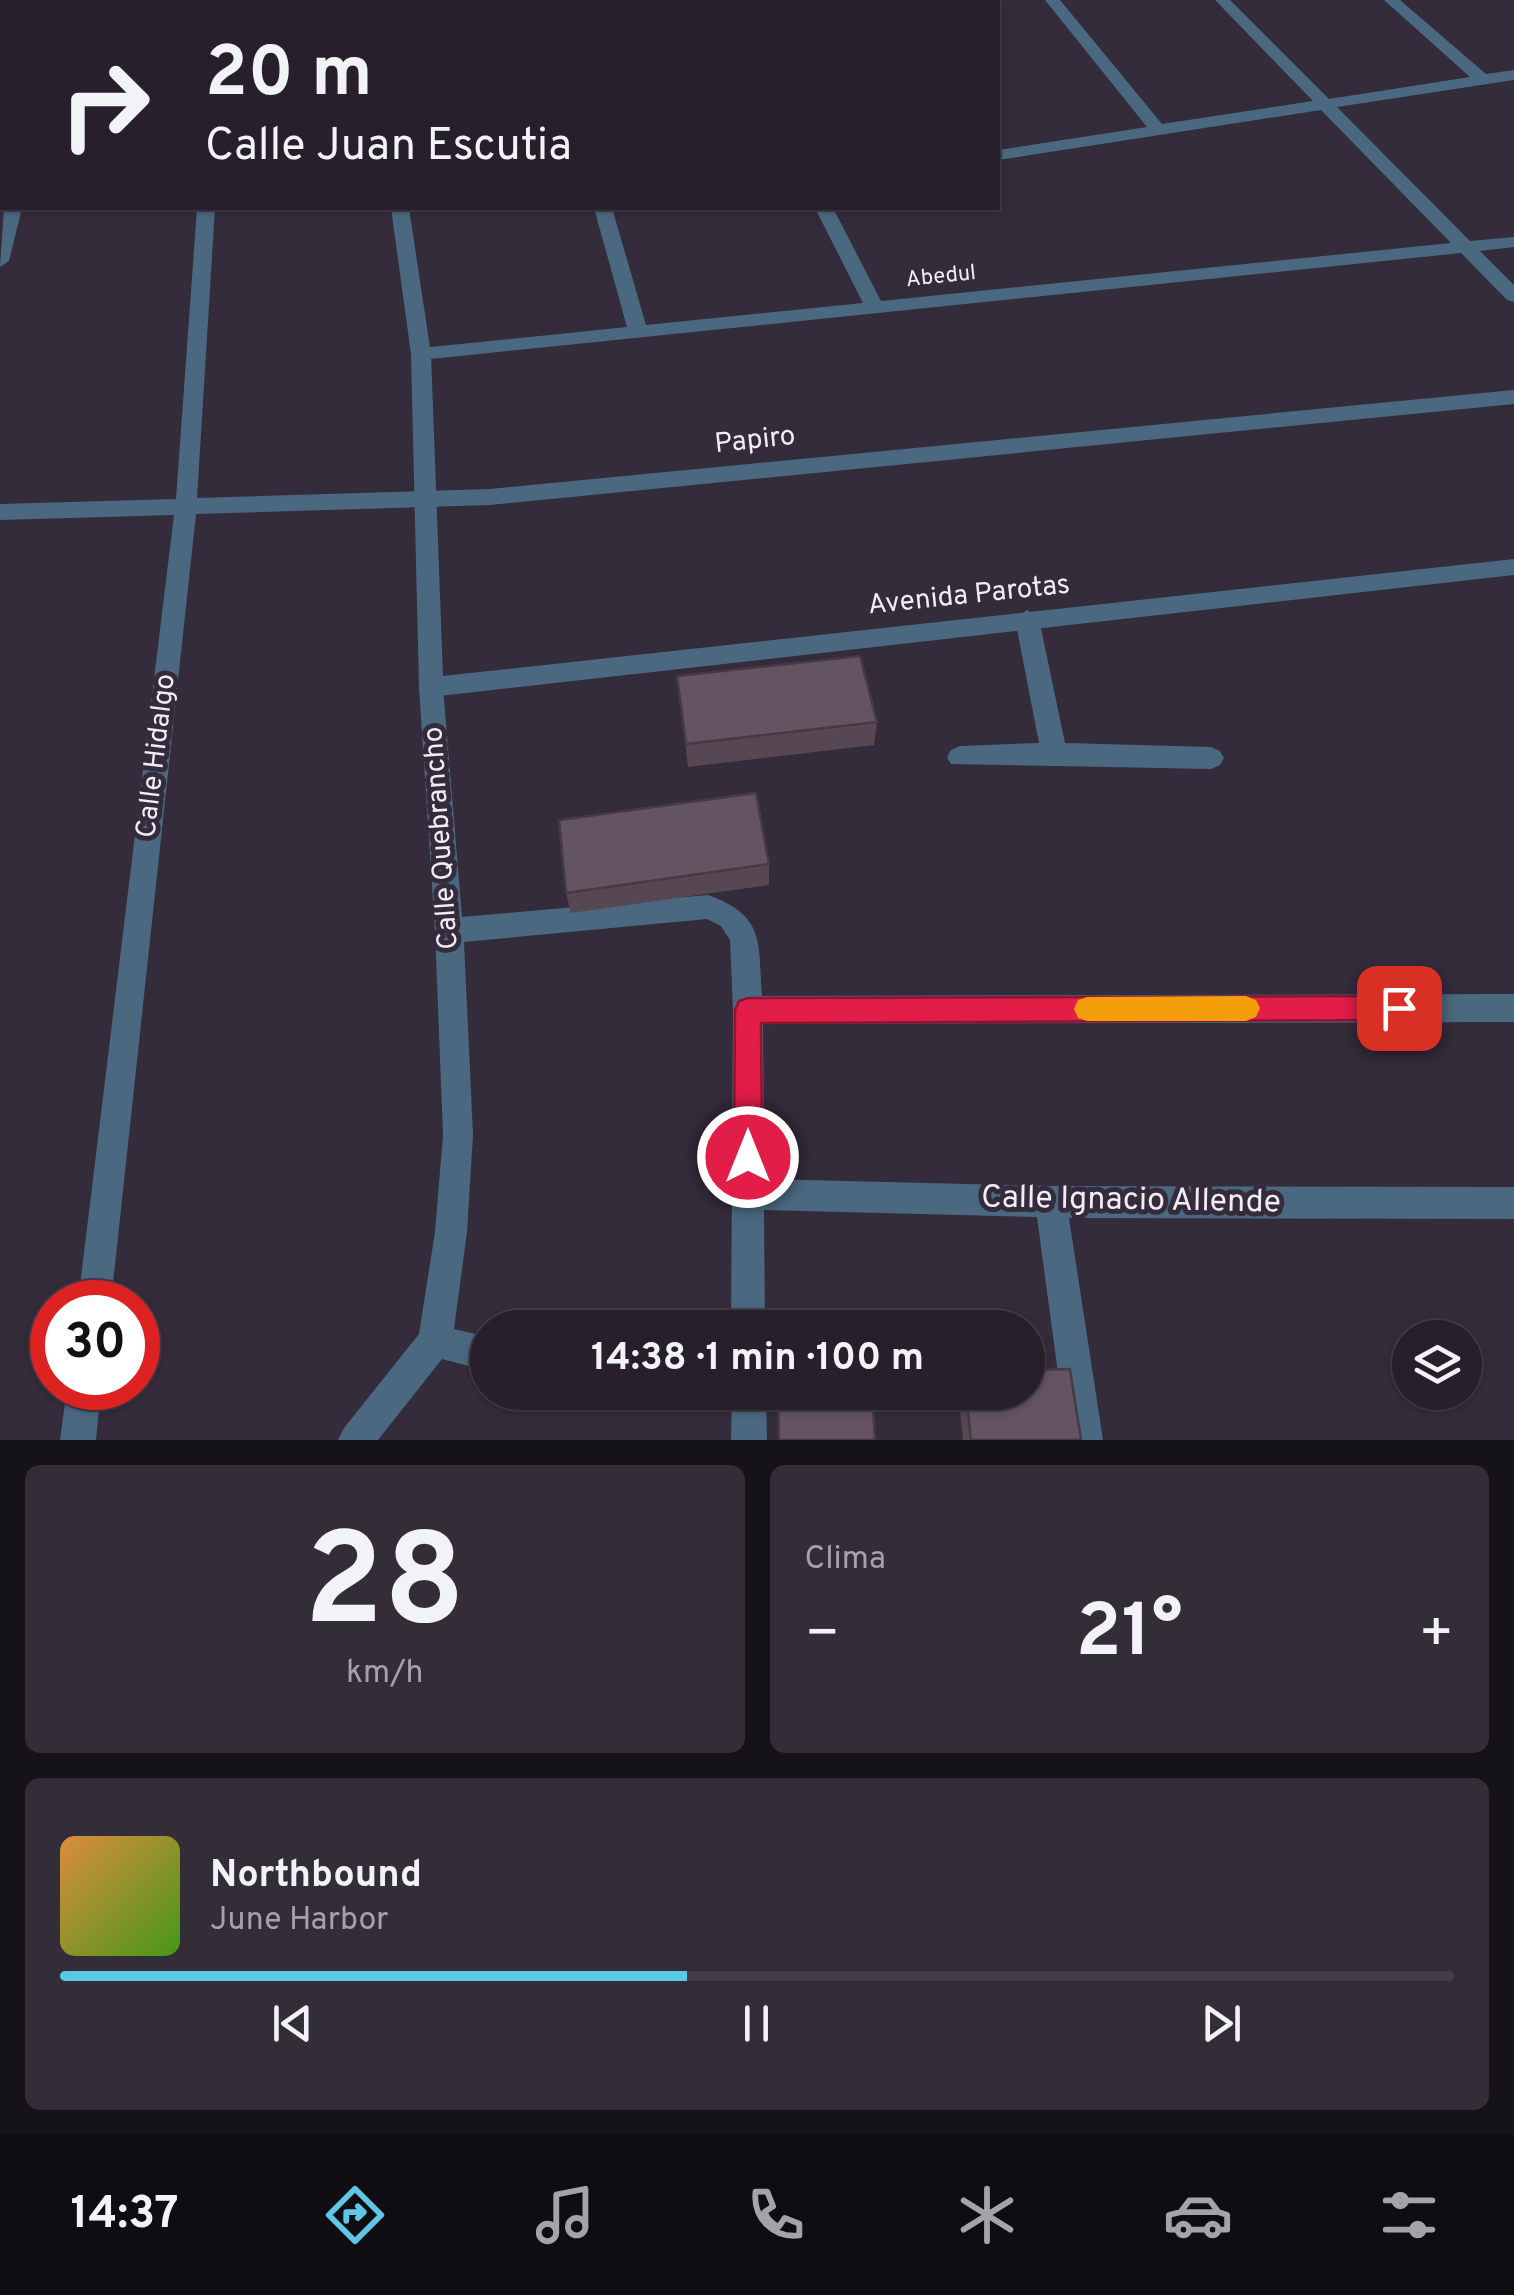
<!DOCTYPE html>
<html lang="es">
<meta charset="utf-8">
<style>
:root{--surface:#27202c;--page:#332d38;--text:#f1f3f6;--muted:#a4a3a9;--line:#433e48;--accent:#5dc7e8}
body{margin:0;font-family:Overpass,sans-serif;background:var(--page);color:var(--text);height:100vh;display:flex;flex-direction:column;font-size:38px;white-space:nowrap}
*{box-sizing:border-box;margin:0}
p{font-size:32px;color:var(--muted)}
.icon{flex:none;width:55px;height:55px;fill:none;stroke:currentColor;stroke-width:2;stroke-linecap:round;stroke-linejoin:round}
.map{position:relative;height:1440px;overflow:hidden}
.drawer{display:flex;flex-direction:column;gap:25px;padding:25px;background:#151218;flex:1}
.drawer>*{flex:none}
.top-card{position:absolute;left:0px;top:0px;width:1000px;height:210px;box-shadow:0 2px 8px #0004,0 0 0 2px var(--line);background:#27202c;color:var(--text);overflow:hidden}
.controls{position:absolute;left:1392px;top:1320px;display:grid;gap:20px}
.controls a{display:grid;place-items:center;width:90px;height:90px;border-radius:50%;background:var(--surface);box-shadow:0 2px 8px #0004,0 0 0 2px var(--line);font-size:50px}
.speed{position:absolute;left:30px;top:1280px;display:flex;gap:20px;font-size:50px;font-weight:700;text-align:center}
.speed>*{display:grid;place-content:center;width:130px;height:130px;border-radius:50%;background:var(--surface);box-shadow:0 2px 8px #0004,0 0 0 2px var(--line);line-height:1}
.speed .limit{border:15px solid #d22;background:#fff;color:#111}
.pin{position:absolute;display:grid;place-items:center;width:85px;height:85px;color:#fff;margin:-42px;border-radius:20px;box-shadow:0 5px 15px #0006}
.me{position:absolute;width:110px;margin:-55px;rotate:0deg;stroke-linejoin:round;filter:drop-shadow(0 0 8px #0008)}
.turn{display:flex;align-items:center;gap:35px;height:210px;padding:0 40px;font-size:45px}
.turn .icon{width:130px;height:130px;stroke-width:2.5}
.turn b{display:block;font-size:70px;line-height:85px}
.big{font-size:75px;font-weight:700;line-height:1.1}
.drawer .widget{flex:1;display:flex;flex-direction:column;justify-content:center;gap:15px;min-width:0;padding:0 35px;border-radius:15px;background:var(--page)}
.drawer .dial{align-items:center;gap:0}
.dial b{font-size:130px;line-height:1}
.song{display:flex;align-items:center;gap:30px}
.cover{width:120px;height:120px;border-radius:15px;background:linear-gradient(135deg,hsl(30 70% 55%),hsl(100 70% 35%))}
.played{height:10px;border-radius:5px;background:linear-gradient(90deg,var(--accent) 45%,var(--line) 45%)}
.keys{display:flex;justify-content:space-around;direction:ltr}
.heat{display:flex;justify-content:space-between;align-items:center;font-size:55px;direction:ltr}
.drawer .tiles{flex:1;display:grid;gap:25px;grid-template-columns:1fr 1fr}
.widget:last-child{grid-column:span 2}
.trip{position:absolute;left:470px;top:1310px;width:575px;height:100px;border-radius:50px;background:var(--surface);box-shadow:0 2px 8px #0004,0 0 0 2px var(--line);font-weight:700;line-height:100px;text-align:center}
.tab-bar{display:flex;height:160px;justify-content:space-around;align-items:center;background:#100d12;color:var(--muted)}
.tab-bar .icon{width:70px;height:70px}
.tab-bar .current{color:var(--accent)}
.tab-bar b{font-size:45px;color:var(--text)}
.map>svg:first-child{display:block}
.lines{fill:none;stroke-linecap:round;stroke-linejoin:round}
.minor{fill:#4a6980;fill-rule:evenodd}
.tertiary{fill:#4a6980;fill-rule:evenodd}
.wall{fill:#564753}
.building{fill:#645361;stroke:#463a44;stroke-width:2.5}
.route{fill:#e11d48;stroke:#92132f;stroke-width:2.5}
.slow{fill:#f59e0b}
.labels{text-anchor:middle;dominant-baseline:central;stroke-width:10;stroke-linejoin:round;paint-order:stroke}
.far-street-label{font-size:22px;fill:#f2ecf7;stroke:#342b3b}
.street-label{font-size:28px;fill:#f2ecf7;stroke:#342b3b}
.near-street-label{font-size:32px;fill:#f2ecf7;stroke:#342b3b}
</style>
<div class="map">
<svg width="1514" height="1440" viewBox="0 0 1514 1440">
<rect width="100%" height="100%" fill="#342b3b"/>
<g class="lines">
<g class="minor">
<polygon points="165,0 182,0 183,2 166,2"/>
<polygon points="356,0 372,0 372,1 357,2"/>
<polygon points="536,0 550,0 551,2 537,2"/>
<polygon points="711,0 725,0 726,2 712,2"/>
<polygon points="878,0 893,0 894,2 879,2"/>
<polygon points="1045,0 1060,0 1162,124 1313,101 1215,0 1230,0 1329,99 1470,77 1384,0 1400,0 1486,74 1514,70 1514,80 1337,107 1470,241 1514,237 1514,247 1480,251 1514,285 1514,302 1507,300 1461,253 421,360 411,354 421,348 627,327 594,208 612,208 646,325 863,303 815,208 833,208 881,301 1451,243 1321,110 998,160 998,150 1147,127"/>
<polygon points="4,208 22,208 9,261 0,267"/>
<polygon points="197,208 215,208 197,498 490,489 1514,390 1514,404 490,505 196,514 111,1302 78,1302 174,515 0,520 0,504 176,499"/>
<polygon points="1027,610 1039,619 1065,743 1211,747 1220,751 1224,758 1220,765 1211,769 951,764 947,757 951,750 960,746 1039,743 1015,619"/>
<path d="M 431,677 L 440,680 L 443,687 L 462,917 L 708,895 C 766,916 758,942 762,996 L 1514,994 L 1514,1022 L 763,1024 L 764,1179 L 1051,1186 L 1514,1187 L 1514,1219 L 1069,1218 L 1103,1440 L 1067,1440 L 1037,1217 L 764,1210 L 765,1328 L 731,1328 L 733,1010 L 730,940 L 721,926 L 707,919 L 464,942 L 473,1135 L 467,1232 L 454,1329 L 488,1337 L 488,1371 L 442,1359 L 378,1440 L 338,1440 L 344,1428 L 419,1334 L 435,1232 L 443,1135 L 435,931 L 419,687 L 422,680 Z"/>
<polygon points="67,1388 101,1388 96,1440 60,1440"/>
<polygon points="732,1392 766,1392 767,1440 731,1440"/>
</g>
<g class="tertiary">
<polygon points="2,102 2,112 0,113 0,103"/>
<rect x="0" y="190" width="2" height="10"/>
<polygon points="391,208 409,208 431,354 443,676 1514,559 1514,575 431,697 422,694 419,687 411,354"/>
</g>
</g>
<g class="wall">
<polygon points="677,676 877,722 874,745 688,767"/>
<polygon points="769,864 769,885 571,913 566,893"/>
<polygon points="958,1392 1028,1392 1081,1440 963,1440"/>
</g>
<g class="building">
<polygon points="860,656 877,722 686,744 677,676"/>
<polygon points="756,793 769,864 566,893 559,820"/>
<polygon points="1070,1369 1081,1440 971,1440 966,1392 1028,1392 1028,1370"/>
<polygon points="778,1392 872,1392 875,1440 779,1440"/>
</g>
<polygon class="route" points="1399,996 1408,999 1412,1008 1408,1017 1399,1020 761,1023 762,1157 758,1167 748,1171 738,1167 734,1157 735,1010 739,1001 748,998"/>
<polygon class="slow" points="1246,996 1256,1000 1260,1008 1256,1017 1246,1021 1087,1021 1078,1018 1074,1009 1078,1000 1087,997"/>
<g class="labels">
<g class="far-street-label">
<text transform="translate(941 277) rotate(-6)">Abedul</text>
</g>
<g class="street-label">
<text transform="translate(755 441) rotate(-6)">Papiro</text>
<text transform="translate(969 596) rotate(-6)">Avenida Parotas</text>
<text transform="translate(157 756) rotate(-83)">Calle Hidalgo</text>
<text transform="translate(442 838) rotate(-94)">Calle Quebrancho</text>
</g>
<g class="near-street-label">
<text transform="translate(1131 1201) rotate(1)">Calle Ignacio Allende</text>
</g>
</g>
</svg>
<div class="controls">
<a><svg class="icon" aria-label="layers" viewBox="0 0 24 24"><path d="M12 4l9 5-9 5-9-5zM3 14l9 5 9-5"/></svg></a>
</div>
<div class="speed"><div class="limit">30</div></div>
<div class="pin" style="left:1399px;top:1008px;background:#d93025"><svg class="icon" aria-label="arrive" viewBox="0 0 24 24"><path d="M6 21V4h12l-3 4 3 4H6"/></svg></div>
<svg class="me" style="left:748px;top:1157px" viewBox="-20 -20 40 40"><circle r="17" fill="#e11d48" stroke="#fff" stroke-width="3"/><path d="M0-11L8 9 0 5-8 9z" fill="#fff"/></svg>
<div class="trip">14:38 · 1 min · 100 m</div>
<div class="top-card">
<div class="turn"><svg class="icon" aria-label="right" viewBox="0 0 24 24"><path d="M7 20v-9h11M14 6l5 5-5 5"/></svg><div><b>20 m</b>Calle Juan Escutia</div></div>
</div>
</div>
<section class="drawer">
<div class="tiles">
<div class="widget dial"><b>28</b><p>km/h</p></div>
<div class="widget"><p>Clima</p>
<div class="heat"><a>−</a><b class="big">21°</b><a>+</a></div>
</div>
<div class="widget">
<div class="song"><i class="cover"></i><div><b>Northbound</b><p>June Harbor</p></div></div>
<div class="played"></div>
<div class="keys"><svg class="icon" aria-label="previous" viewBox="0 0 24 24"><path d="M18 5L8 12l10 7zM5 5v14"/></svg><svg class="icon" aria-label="pause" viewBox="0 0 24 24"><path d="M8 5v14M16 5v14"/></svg><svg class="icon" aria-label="next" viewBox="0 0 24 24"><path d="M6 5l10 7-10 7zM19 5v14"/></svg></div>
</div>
</div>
</section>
<nav class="tab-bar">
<b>14:37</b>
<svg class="icon current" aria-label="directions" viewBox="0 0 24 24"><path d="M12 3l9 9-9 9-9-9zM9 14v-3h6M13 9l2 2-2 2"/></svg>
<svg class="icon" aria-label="music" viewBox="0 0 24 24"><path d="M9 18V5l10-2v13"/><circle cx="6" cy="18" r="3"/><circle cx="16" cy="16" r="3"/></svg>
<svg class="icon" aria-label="phone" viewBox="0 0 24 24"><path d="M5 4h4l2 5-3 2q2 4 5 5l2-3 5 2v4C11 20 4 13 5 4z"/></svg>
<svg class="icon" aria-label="climate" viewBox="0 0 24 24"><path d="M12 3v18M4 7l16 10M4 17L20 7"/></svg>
<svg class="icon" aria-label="car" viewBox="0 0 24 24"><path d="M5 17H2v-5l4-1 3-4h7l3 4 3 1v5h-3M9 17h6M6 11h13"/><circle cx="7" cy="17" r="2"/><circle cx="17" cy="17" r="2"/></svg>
<svg class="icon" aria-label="filters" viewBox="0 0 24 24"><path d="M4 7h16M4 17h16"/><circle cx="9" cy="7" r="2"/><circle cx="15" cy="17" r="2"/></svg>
</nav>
